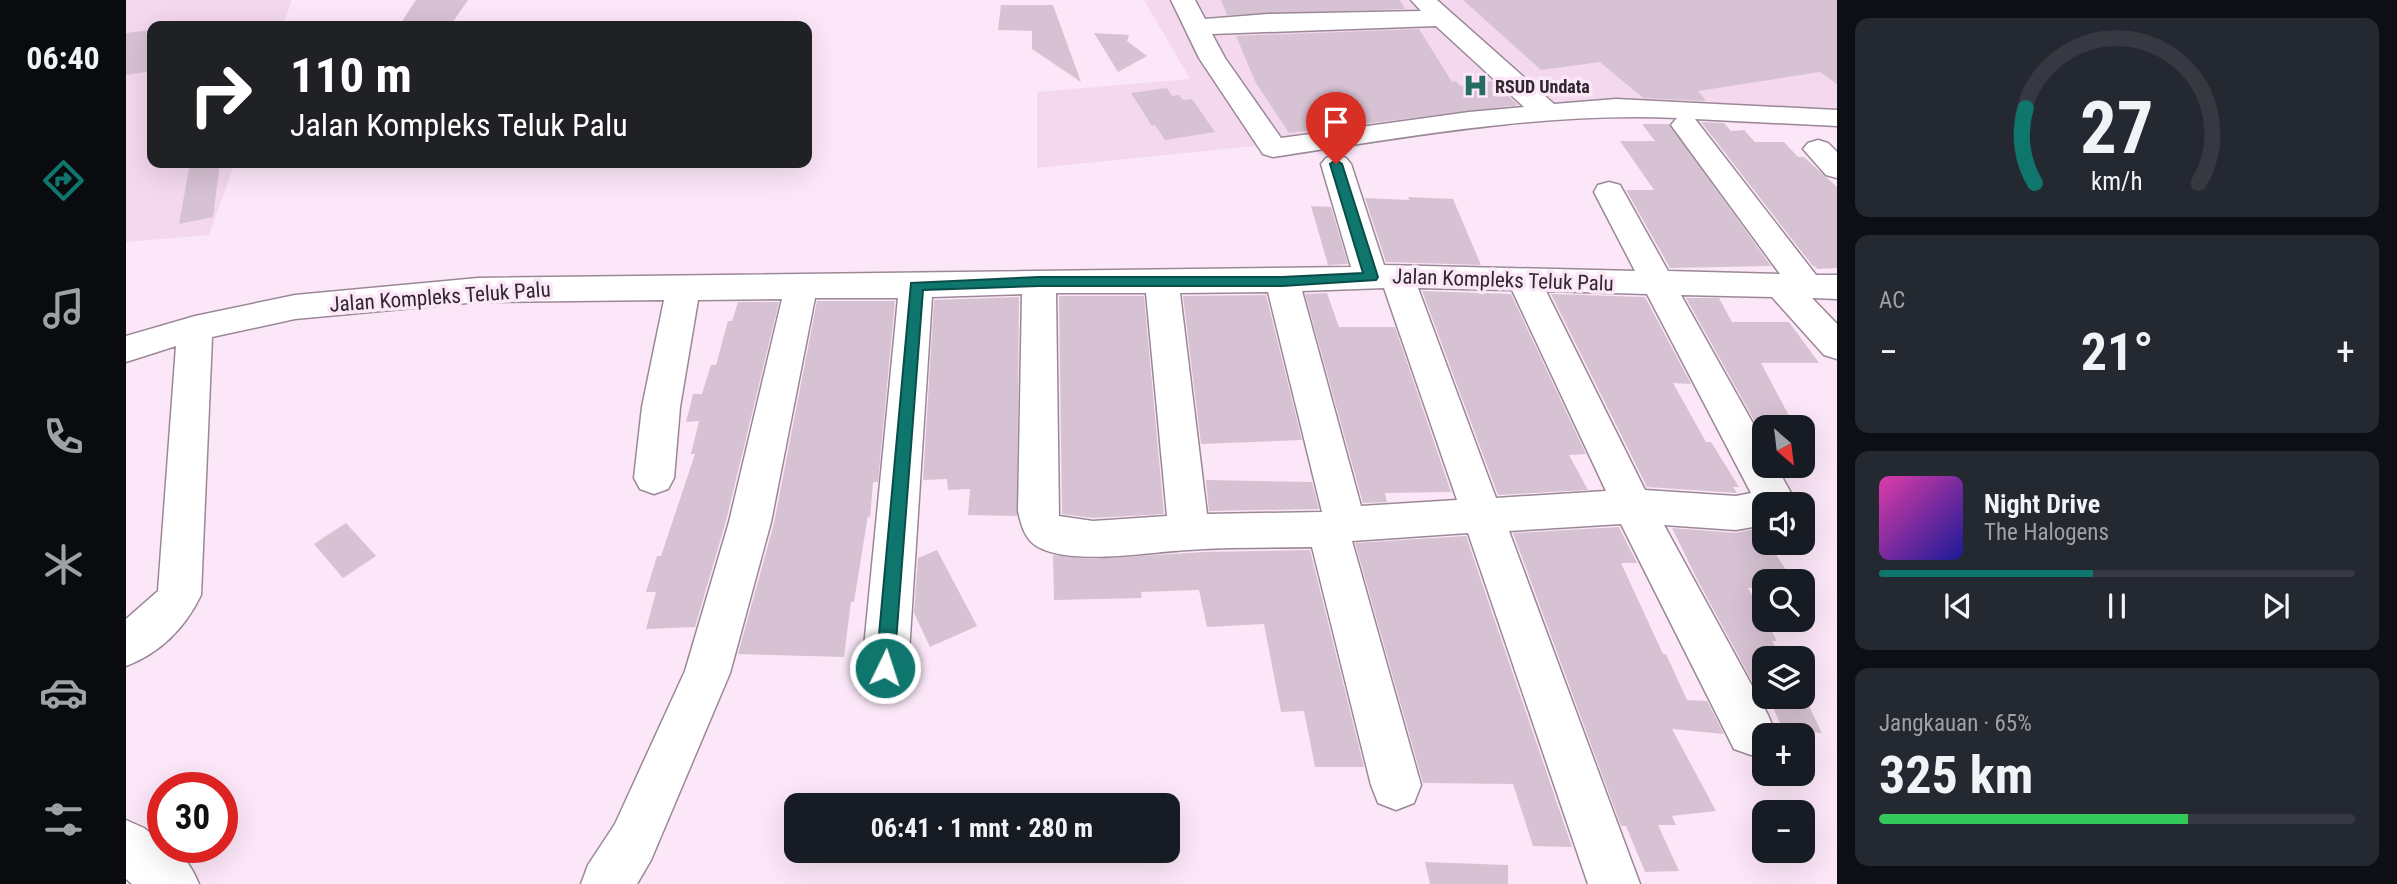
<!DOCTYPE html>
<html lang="id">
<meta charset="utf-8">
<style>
:root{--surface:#171b24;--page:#242831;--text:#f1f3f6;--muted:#9ea1a6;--line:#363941;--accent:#0f766e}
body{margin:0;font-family:"Roboto Condensed",sans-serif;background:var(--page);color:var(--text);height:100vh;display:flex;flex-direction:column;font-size:26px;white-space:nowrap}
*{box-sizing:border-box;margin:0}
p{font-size:23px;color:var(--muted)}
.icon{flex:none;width:38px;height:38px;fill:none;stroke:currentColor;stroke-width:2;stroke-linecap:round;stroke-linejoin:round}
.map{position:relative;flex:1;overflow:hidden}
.details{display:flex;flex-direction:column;gap:18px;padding:18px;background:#0d0f14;width:560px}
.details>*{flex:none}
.guide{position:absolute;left:21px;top:21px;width:665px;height:147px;border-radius:14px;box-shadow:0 7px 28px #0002;background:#202124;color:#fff;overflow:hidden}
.needle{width:46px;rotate:152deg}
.controls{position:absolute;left:1626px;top:415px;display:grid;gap:14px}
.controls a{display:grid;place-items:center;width:63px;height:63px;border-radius:14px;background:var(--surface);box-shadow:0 7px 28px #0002;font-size:35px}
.speed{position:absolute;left:21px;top:772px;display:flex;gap:14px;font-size:35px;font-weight:700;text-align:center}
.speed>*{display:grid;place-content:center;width:91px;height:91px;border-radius:50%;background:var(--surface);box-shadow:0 7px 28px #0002;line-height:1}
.speed .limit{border:10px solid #d22;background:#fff;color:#111}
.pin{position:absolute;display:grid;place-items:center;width:60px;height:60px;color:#fff;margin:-72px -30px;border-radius:50% 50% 50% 0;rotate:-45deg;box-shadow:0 0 7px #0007}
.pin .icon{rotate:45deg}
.me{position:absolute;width:77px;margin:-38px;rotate:4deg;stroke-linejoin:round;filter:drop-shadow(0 0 5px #0008)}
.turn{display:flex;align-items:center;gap:24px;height:147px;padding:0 28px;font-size:32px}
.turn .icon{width:91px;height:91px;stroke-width:2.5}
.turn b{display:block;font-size:49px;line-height:60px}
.big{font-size:52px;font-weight:700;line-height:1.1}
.details .card{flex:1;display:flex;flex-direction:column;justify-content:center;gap:10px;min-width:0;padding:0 24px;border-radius:14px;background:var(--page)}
.details .dial{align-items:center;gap:0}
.dial svg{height:182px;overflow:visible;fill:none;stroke:var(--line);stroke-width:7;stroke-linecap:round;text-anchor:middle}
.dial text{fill:var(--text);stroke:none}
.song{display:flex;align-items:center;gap:21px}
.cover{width:84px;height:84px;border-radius:10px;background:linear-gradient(135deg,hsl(320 70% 55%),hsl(240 70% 35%))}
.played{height:7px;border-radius:4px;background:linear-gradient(90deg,var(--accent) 45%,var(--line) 45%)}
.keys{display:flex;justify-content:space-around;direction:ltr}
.heat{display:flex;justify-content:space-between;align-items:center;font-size:38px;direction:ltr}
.charge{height:10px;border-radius:5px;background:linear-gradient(90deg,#34c759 65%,var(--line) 0)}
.trip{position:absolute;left:658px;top:793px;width:396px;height:70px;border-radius:14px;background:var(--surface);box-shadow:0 7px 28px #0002;font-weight:700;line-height:70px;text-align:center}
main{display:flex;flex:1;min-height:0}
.tabs{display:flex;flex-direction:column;width:126px;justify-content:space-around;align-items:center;background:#090b0e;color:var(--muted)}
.tabs .icon{width:49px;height:49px}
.tabs .on{color:var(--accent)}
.tabs b{font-size:32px;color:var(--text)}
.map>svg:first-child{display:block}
.built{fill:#f4d8ee}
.building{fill:#d7c2d3}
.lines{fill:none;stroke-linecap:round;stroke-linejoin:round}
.minor-casing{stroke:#9b8897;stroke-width:3}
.minor{fill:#fff;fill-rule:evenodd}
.route{fill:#0f766e;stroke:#0a4d48;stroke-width:2}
.labels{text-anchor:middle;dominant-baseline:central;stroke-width:7;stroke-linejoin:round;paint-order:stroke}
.far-poi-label{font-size:18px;font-weight:bold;fill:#30282e;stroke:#fce7f8;text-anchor:start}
.street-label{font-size:21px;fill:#30282e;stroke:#fce7f8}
</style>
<main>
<nav class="tabs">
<b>06:40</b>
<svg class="icon on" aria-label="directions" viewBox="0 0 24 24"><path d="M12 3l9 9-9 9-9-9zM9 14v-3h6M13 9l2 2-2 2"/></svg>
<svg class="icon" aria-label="music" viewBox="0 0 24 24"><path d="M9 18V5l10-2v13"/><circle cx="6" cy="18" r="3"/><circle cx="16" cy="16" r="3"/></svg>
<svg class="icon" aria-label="phone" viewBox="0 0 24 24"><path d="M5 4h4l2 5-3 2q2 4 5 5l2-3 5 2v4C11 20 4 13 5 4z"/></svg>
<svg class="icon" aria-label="climate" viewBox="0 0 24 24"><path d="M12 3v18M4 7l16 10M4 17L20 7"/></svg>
<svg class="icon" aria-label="car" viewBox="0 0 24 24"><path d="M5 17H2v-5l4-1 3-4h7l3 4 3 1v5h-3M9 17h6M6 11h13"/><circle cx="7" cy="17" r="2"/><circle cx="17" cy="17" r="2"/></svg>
<svg class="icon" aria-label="filters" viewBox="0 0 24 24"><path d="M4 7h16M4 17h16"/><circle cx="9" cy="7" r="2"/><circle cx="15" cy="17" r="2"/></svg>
</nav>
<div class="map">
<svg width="1711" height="884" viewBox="0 0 1711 884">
<rect width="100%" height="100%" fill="#fce7f8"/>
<g class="built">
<polygon points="0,0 166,0 157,26 26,26 26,163 109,163 83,235 0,242"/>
<polygon points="1018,0 1711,0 1711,127 1615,124 1464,112 911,168 911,92 1064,79"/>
</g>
<g class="building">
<polygon points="290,0 342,0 324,26 273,26"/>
<polygon points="1095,0 1274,0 1279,9 1101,15"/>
<polygon points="1337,0 1711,0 1711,84 1694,72 1572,91 1580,101 1517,98 1474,62 1415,70"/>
<polygon points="875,5 927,5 955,82 906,49 906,31 872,30"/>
<polygon points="1293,29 1326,82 1330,81 1335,86 1366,81 1392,105 1163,133 1130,83 1110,36"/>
<polygon points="26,30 26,71 0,75 0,33"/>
<polygon points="968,33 1003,35 1001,41 1021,56 992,72"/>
<polygon points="1041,88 1046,96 1053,95 1057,100 1066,99 1089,132 1039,140 1029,125 1026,126 1005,93"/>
<polygon points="1575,122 1598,123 1605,131 1618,130 1629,142 1658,142 1672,157 1678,157 1711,187 1711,268 1692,269 1686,265"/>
<polygon points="1516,124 1543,124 1645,266 1544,268 1500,190 1528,190 1494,141 1529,141"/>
<polygon points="64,163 94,163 87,217 53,224"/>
<polygon points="1282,197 1327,199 1355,265 1260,262 1239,198 1283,200"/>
<polygon points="1185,206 1205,207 1222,264 1202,265"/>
<polygon points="1296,291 1385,294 1460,454 1443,455 1462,490 1372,495"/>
<polygon points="1201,293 1213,327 1269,327 1325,492 1259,493 1261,502 1237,503 1179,294"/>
<polygon points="1425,294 1519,297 1565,384 1547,383 1580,442 1585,442 1613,487 1607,487 1611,493 1521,487"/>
<polygon points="1140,295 1176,440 1075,444 1057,296"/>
<polygon points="933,296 1018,296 1038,514 967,518 936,514"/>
<polygon points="893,297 891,516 842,515 844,489 822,490 821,479 797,480 808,300"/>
<polygon points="1560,298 1593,298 1606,322 1663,322 1693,363 1635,363 1669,427 1638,427 1638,438"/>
<polygon points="691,301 769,301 752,482 747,482 744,519 742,515 728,602 725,602 718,657 612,654 648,523"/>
<polygon points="612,302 653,302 600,521 569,627 520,629 530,592 520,592 531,556 535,556 569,454 565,454 573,421 560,422 567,394 576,394 585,365 590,365 602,321 606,321"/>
<polygon points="1080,480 1186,482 1193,509 1083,511"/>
<polygon points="220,523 250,556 217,578 188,544"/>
<polygon points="1493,527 1511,563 1495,563 1537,654 1540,654 1561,700 1581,701 1598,734 1546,729 1590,811 1546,816 1550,825 1532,825 1553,871 1519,872 1500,826 1495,826 1387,533"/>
<polygon points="1546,528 1610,533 1633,528 1638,536 1638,542 1642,542 1667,581 1638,581 1638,588 1622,588 1651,641 1646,641 1656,658 1638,658 1638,692 1632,692 1571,579"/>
<polygon points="1340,536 1446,847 1407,846 1387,784 1297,783 1229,543"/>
<polygon points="811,550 851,626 804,647 788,613 792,558"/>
<polygon points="1184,550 1238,767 1189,767 1178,711 1155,712 1138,624 1081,627 1073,590 1015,592 1016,598 928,600 927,555 965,559 1078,552"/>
<polygon points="1676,694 1680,700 1696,733 1657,730 1642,696 1676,696"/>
<polygon points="1299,862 1382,865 1382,884 1304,884"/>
</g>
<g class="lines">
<defs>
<g id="minor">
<path d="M 1045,0 L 1069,0 L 1079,19 L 1142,14 L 1295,11 L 1285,0 L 1311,0 L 1428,104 L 1490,99 L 1711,110 L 1711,126 L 1569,119 L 1690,275 L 1711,275 L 1711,299 L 1686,298 L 1711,324 L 1711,359 L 1698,355 L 1646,297 L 1555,295 L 1638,443 L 1638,466 L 1650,466 L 1665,493 L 1663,504 L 1638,504 L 1638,525 L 1610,530 L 1538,525 L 1642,715 L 1649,732 L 1648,735 L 1638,735 L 1638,750 L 1625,755 L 1608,749 L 1495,524 L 1383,531 L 1514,884 L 1462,884 L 1342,533 L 1226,541 L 1295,785 L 1288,803 L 1270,810 L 1252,803 L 1245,785 L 1186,547 C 1145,548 1103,547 1062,550 C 1022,552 948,566 912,547 C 899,540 895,525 892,511 L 896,294 L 806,297 L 782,668 L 775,683 L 759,689 L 743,683 L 736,668 L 772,298 L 689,298 L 645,522 L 604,673 L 525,860 L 511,884 L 455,884 L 462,865 L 489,824 L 559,671 L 603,522 L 656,299 L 572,300 L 554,407 L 548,478 L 542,489 L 528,494 L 514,489 L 508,478 L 516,407 L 538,300 L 352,302 L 169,319 L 86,337 L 75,595 C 59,628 34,653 0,666 L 0,619 L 32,591 L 50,346 L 0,362 L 0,336 L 69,316 L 169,295 L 352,278 L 1225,267 L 1195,164 L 1200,158 L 1210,155 L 1220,158 L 1225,164 L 1258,265 L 1509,271 L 1468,192 L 1472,185 L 1483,182 L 1494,185 L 1542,271 L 1654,274 L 1545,125 L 1551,118 C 1416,112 1281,137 1147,157 L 1137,154 L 1073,58 ZM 1310,26 L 1398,107 L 1343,112 L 1155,138 L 1099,58 L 1086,34 ZM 1258,288 L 1331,500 L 1235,506 L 1176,291 ZM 1292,288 L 1386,290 L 1480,491 L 1370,498 ZM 1420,291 L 1521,294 L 1625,493 L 1610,496 L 1519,490 ZM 1142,292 L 1196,512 L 1081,514 L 1054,293 ZM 930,293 L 1020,293 L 1041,516 L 967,521 L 933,516 Z"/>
<polygon points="1692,140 1702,143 1711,152 1711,178 1700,175 1677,149 1682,143"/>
<path d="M 0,820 L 18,828 L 37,843 L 37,847 C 55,848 67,869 73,884 L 6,884 L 0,879 Z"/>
</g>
</defs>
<use href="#minor" class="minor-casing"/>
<use href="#minor" class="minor"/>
</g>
<polygon class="route" points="1210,160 1216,164 1252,277 1250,280 1156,286 913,286 797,290 768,668 766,675 759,677 752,675 750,668 785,283 913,277 1156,277 1237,273 1204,164"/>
<defs>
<symbol id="hospital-bare" viewBox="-9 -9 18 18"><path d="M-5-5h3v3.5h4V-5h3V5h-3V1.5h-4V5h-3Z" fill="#256c62" stroke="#fce7f8" stroke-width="2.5" paint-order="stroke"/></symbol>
</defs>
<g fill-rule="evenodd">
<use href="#hospital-bare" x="1332" y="68" width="35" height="35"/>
</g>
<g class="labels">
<g class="far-poi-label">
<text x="1369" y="86">RSUD Undata</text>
</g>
<g class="street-label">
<text transform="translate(1377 280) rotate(2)">Jalan Kompleks Teluk Palu</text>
<text transform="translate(314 297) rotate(-4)">Jalan Kompleks Teluk Palu</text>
</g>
</g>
</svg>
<div class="controls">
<a><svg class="needle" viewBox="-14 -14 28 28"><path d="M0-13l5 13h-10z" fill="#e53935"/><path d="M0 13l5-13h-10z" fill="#9ea1a6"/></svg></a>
<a><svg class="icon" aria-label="sound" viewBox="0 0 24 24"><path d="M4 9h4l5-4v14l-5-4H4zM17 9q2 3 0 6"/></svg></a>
<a><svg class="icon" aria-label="search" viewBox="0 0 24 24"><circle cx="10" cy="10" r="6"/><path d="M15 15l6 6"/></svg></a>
<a><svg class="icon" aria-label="layers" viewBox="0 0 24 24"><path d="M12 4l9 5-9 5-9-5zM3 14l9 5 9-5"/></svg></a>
<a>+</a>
<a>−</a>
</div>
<div class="speed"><div class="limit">30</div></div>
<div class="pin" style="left:1210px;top:164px;background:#d93025"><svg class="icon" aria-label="arrive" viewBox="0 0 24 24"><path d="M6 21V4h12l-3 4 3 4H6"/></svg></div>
<svg class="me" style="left:759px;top:668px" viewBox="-20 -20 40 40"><circle r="17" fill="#0f766e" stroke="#fff" stroke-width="3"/><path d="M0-11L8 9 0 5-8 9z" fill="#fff"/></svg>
<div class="trip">06:41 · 1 mnt · 280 m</div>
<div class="guide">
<div class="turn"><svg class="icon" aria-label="right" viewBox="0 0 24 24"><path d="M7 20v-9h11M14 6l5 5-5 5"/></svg><div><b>110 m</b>Jalan Kompleks Teluk Palu</div></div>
</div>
</div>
<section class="details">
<div class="card dial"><svg viewBox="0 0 100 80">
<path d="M14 69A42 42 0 1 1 86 69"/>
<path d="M14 69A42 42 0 0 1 10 36" stroke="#0f766e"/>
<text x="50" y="56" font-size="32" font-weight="700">27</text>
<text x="50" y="72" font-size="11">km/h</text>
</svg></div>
<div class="card"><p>AC</p>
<div class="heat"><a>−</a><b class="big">21°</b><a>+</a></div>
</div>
<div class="card">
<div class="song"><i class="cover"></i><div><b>Night Drive</b><p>The Halogens</p></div></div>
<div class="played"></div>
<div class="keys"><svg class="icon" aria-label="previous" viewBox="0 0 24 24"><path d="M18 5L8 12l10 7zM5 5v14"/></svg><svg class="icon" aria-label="pause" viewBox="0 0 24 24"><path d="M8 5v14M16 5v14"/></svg><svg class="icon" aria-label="next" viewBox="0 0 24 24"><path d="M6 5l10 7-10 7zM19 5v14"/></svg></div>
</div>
<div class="card"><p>Jangkauan · 65%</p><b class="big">325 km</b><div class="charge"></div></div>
</section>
</main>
